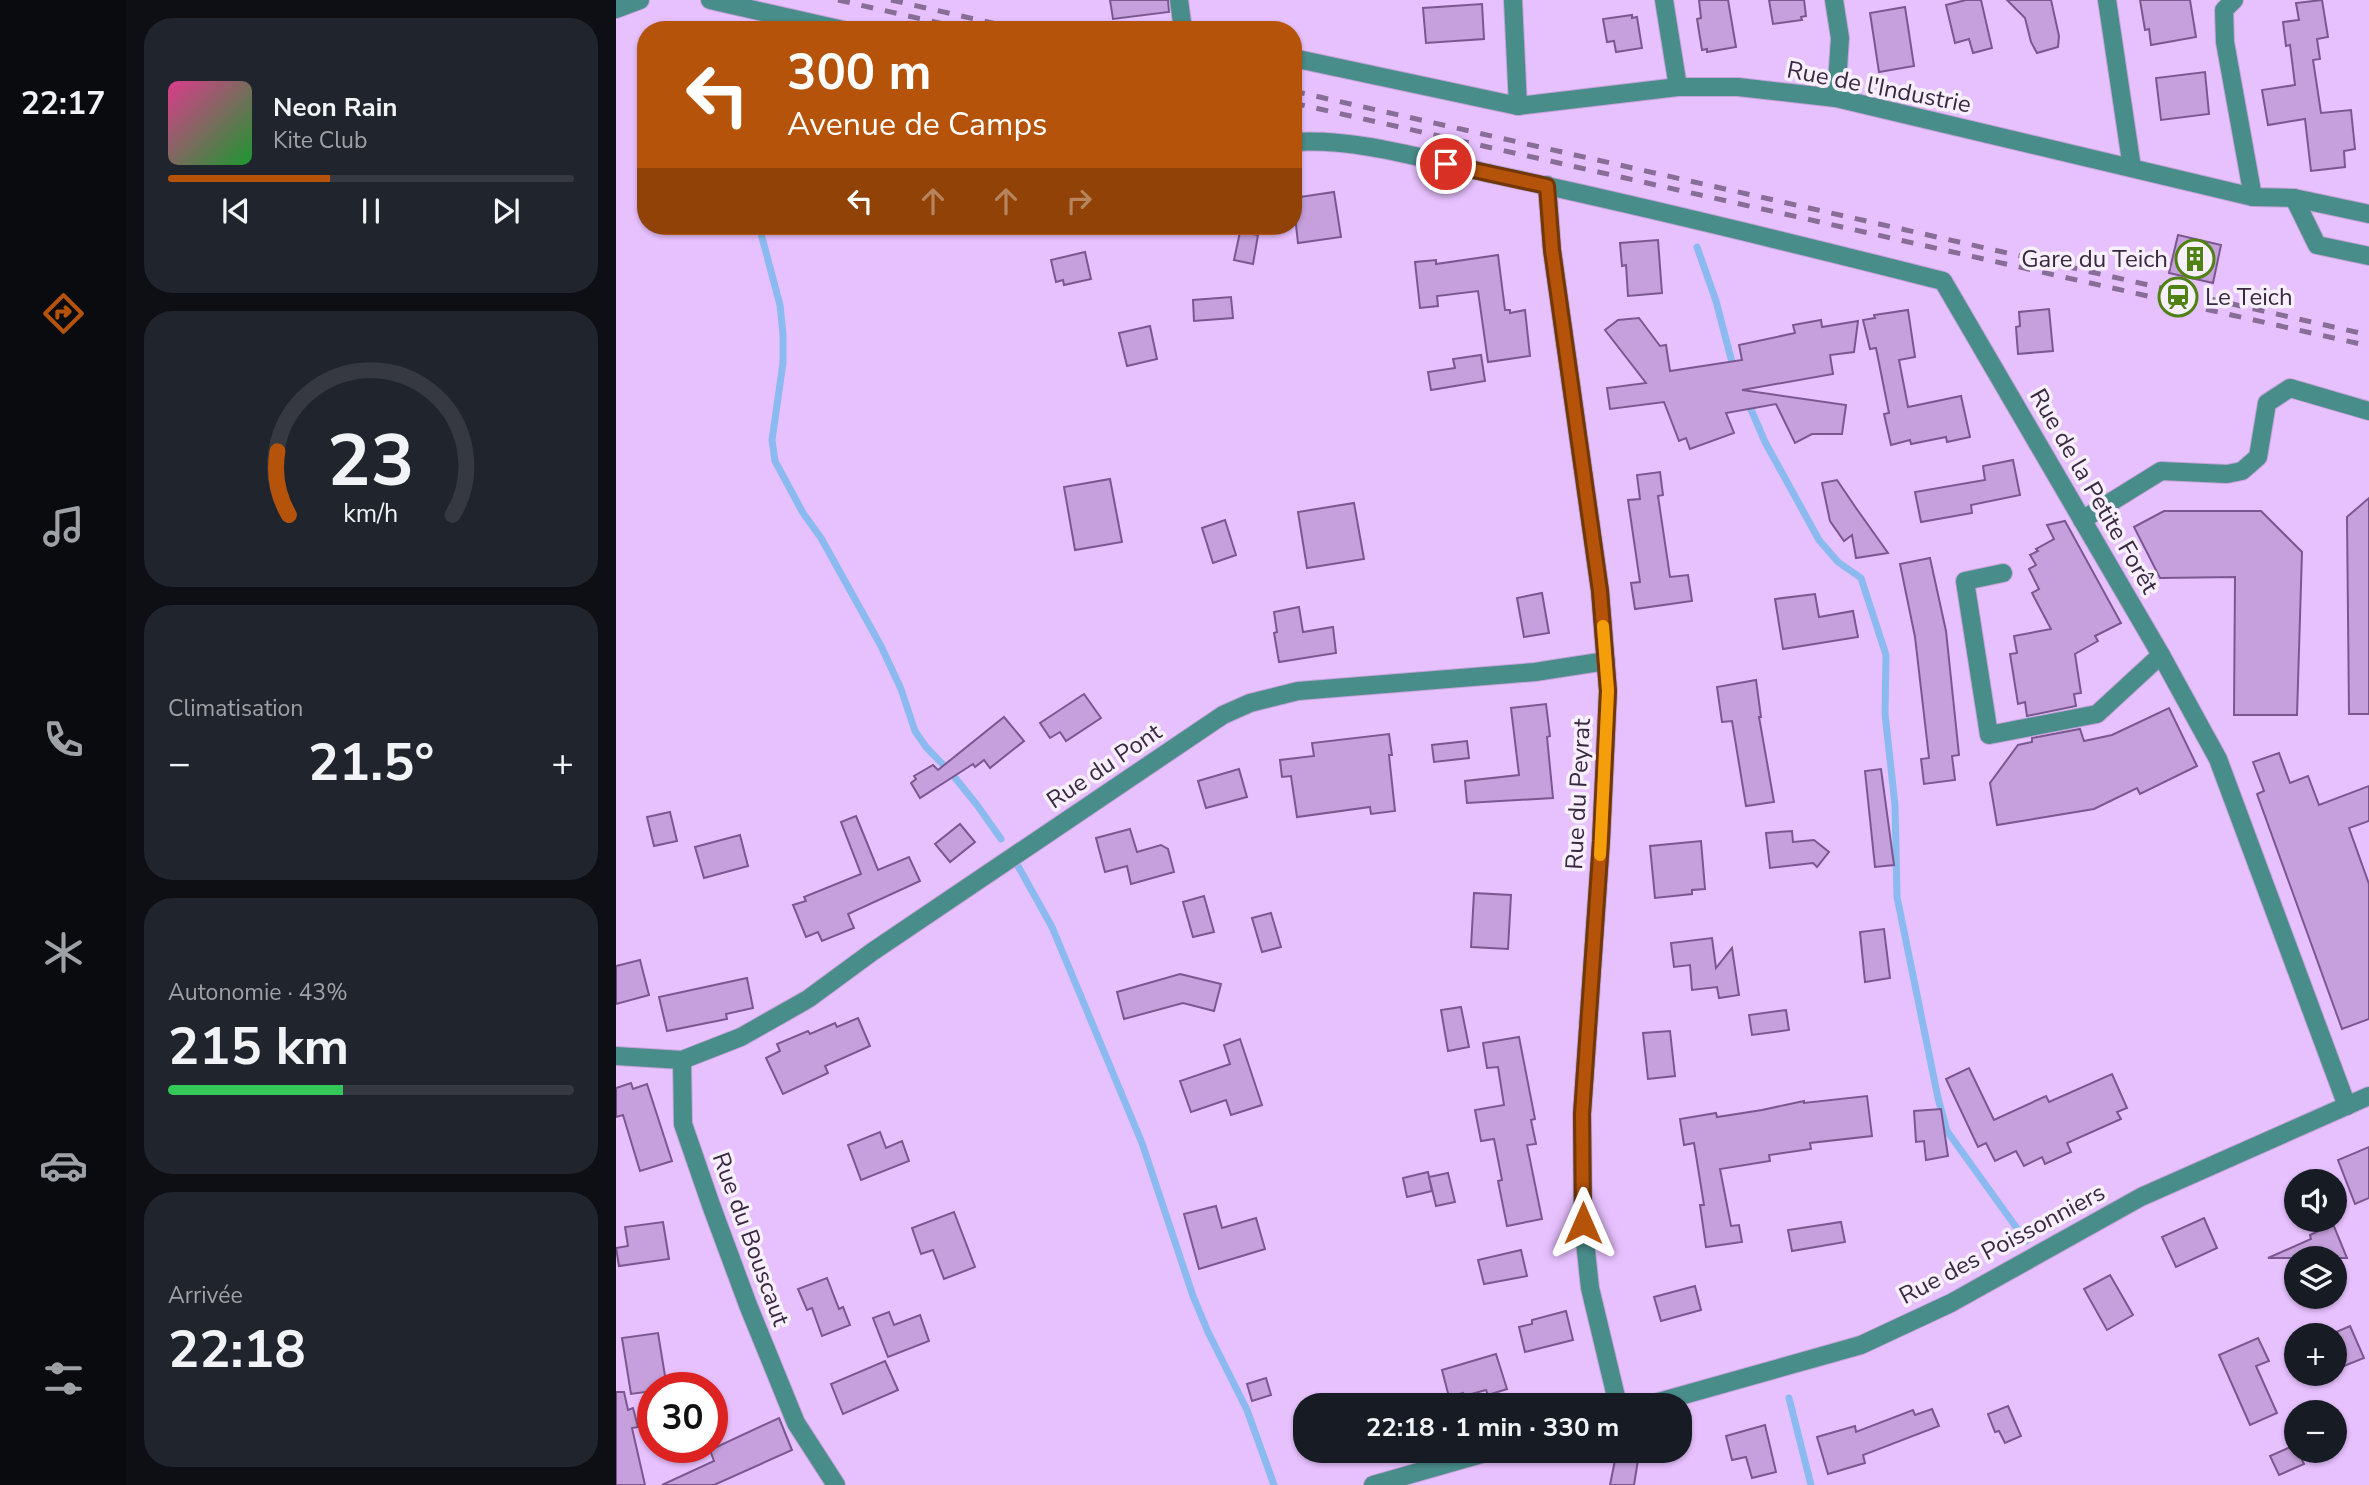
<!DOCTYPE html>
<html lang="fr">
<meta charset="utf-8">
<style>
:root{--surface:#171b24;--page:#20242c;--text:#f1f3f6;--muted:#9ea1a6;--line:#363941;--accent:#b45309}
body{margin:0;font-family:"Nunito Sans",sans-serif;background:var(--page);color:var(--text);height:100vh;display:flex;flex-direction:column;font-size:26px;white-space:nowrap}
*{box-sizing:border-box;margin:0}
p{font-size:23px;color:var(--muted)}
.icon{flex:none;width:38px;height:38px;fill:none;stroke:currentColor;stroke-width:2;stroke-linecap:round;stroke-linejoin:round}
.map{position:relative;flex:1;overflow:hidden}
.side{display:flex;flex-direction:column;gap:18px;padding:18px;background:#0d0f14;width:490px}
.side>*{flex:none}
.banner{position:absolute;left:21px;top:21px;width:665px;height:214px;border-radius:28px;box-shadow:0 2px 5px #0004;background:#b45309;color:#fff;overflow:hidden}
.buttons{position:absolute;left:1668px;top:1169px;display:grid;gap:14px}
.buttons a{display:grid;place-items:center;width:63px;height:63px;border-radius:50%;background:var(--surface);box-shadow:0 2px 5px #0004;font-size:35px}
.speed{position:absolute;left:21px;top:1372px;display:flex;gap:14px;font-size:35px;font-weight:700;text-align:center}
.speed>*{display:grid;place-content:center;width:91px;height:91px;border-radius:50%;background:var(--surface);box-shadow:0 2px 5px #0004;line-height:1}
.speed .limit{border:10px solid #d22;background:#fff;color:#111}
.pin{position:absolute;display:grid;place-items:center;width:60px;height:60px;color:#fff;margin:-30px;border:4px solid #fff;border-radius:50%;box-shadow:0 2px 7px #0007}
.me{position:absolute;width:77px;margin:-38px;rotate:0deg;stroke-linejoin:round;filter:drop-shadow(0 0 5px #0008)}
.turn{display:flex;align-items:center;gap:24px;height:147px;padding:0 35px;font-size:32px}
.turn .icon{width:91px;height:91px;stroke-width:2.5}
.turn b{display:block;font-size:49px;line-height:60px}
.lanes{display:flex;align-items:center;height:66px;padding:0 35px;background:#0003;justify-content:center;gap:35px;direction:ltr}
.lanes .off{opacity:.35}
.big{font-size:52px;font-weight:700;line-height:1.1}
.side .card{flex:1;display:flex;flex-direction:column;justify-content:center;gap:10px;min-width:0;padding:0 24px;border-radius:28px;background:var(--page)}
.side .dial{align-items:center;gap:0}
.dial svg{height:182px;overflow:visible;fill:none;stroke:var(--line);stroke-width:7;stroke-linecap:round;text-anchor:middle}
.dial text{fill:var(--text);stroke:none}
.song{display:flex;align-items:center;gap:21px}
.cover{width:84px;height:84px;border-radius:10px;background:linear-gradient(135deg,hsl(330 70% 55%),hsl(130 70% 35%))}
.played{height:7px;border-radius:4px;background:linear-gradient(90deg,var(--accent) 40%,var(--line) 40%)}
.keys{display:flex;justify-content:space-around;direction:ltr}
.heat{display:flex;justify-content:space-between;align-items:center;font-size:38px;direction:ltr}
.charge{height:10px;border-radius:5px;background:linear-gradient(90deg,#34c759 43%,var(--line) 0)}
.trip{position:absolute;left:677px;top:1393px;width:399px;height:70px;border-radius:28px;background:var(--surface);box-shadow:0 2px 5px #0004;font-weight:700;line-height:70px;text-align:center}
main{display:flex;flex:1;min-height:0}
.dock{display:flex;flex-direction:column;width:126px;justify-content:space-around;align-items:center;background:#090b0e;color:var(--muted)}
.dock .icon{width:49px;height:49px}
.dock .selected{color:var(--accent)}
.dock b{font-size:32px;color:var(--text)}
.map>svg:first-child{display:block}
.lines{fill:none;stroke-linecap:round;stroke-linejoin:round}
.stream{stroke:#8bbaf0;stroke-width:7}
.building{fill:#c5a0dc;stroke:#7a588f;stroke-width:2}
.minor-casing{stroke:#c4a3d8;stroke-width:20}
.minor{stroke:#498d8a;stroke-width:18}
.rail{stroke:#886e97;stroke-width:5;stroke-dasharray:12 12;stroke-linecap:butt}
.route-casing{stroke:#753606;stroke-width:18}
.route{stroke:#b45309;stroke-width:12}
.slow{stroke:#f59e0b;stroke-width:12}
.labels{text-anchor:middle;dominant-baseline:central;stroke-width:7;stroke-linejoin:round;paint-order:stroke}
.street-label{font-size:24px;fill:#382941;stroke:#f7effc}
.poi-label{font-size:24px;fill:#382941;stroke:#f7effc;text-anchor:end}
</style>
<main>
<nav class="dock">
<b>22:17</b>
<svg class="icon selected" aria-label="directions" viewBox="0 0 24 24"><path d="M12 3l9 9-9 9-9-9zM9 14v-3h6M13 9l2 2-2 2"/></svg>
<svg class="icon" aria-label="music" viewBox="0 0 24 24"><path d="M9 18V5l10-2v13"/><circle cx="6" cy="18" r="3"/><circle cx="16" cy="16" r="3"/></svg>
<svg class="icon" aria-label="phone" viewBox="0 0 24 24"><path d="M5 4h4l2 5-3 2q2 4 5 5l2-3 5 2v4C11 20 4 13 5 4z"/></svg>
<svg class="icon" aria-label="climate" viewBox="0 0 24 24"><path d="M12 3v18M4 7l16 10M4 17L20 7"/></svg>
<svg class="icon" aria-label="car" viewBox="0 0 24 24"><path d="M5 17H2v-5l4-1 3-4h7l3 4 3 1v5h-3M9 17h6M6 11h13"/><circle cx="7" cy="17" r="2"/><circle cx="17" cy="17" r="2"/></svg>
<svg class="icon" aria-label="filters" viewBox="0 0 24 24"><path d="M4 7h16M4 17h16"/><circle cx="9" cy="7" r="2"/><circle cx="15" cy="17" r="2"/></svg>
</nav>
<section class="side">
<div class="card">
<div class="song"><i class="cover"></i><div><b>Neon Rain</b><p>Kite Club</p></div></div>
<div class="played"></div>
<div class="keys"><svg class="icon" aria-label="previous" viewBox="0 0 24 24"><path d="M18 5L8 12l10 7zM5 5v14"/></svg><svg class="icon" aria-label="pause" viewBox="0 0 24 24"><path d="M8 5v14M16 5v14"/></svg><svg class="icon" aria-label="next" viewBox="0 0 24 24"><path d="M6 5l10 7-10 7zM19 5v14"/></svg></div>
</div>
<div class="card dial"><svg viewBox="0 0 100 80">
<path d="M14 69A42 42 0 1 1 86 69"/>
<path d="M14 69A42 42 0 0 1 9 41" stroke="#b45309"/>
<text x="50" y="56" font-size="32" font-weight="700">23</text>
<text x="50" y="72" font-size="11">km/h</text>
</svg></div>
<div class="card"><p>Climatisation</p>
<div class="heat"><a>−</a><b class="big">21.5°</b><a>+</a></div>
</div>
<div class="card"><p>Autonomie · 43%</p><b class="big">215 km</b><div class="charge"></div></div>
<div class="card"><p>Arrivée</p><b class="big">22:18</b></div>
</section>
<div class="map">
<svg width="1753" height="1485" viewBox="0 0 1753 1485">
<rect width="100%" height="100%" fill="#e7c1fe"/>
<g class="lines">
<g class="stream">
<polyline points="143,226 164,305 167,334 167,363 156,440 159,461 187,513 205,538 265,646 285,689 299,731 310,747 336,774 361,805 385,839"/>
<polyline points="1081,247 1100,301 1118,370"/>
<polyline points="1131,400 1149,442 1203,540 1222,562 1245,578 1270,655 1269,714 1279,805 1281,897 1322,1098 1331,1131 1410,1241"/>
<polyline points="402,866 436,927 526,1143 577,1296 592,1332 631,1410 658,1485"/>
<polyline points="1173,1398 1195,1485"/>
</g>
</g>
<g class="building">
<polygon points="494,0 552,0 553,12 497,19"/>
<polygon points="1083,0 1112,0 1120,47 1091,52 1091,49 1086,50 1081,19 1085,18"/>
<polygon points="1153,0 1188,0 1190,16 1185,17 1186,20 1157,24"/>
<polygon points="1350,0 1365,0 1376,48 1357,53 1353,39 1339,43 1330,5"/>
<polygon points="1391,0 1435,0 1443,36 1442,47 1421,53 1415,42 1409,18"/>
<polygon points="1524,0 1574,0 1580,37 1535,45 1533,29 1529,30"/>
<polygon points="1706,0 1712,37 1701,39 1704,59 1697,60 1705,113 1735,110 1739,149 1728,151 1729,167 1695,171 1689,119 1652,125 1646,90 1679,85 1674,45 1670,46 1667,22 1683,20 1680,3"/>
<polygon points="866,4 868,39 810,43 807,8"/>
<polygon points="1289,7 1298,66 1263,72 1254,13"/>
<polygon points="1016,15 1016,18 1021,17 1026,48 1000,52 998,41 991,42 987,19"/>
<polygon points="1589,72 1593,114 1545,120 1540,78"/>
<polygon points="718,192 725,237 682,243 677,198"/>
<polygon points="624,232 642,235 637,264 618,260"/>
<polygon points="1562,235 1605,245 1597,283 1553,273"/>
<polygon points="1042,240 1046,293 1012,296 1010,265 1006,266 1004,243"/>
<polygon points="469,252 475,279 448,285 447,280 440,282 435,260"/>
<polygon points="882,255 889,310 894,310 894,313 909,310 914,356 872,362 862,291 821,296 822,306 804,308 799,262 820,260 820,264"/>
<polygon points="615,297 617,318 578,321 577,300"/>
<polygon points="1433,309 1437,351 1402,354 1400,327 1404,326 1403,312"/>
<polygon points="1292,310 1299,357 1283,360 1292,407 1345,396 1354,437 1331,442 1330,437 1295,444 1294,440 1275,445 1268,414 1273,413 1260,348 1254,349 1247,320 1259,318 1258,315"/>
<polygon points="1023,318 1044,346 1050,345 1054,371 1126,360 1123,345 1179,333 1177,325 1205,320 1206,327 1242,321 1238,352 1214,355 1217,374 1126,390 1230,405 1226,434 1196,434 1179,443 1160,404 1110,413 1118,433 1074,449 1070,438 1063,441 1048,402 994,409 991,388 1030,383 989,330 1002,320"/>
<polygon points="534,326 541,359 511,366 503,333"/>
<polygon points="865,355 869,381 815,390 812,372 839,368 837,359"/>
<polygon points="1397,460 1404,495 1355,505 1356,513 1305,522 1299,492 1369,480 1367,466"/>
<polygon points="1044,472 1047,495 1042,496 1054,577 1072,575 1076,601 1019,609 1015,583 1024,582 1012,500 1024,499 1021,475"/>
<polygon points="494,479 506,542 459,550 448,487"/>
<polygon points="1221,480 1240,508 1272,553 1240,558 1236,535 1228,541 1214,521 1206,483"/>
<polygon points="1753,498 1753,714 1733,714 1731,517"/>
<polygon points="738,503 748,559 691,568 682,512"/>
<polygon points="1548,511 1645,511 1686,552 1681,715 1618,715 1619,577 1544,578 1518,527"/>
<polygon points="609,520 620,555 597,563 586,528"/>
<polygon points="1449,521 1505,623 1479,636 1482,641 1459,654 1465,693 1458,694 1460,706 1411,716 1409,702 1402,704 1394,654 1401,653 1398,636 1435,629 1416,593 1423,589 1413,569 1420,565 1414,555 1422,551 1420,549 1438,539 1431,525"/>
<polygon points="1314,558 1330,631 1343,755 1336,756 1339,780 1308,784 1305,759 1313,758 1299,637 1284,564"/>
<polygon points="926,593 933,633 908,637 901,598"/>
<polygon points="1199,594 1203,617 1237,611 1242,637 1167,649 1159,599"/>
<polygon points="683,607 687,632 717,627 720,653 663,662 658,633 661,632 658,612"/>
<polygon points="1140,680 1145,717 1143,717 1158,802 1130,806 1116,721 1106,722 1101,687"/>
<polygon points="468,694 485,718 450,741 444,732 434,738 424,723"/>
<polygon points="930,704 934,736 931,737 937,798 851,803 849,781 903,775 895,708"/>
<polygon points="1553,708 1581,766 1524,794 1521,788 1478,809 1381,825 1374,783 1402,745 1416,742 1416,738 1464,729 1468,741 1496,735"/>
<polygon points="388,717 408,741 374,768 368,760 359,767 357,764 304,798 295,783 300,779 298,776 317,765 322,770"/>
<polygon points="773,734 776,755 773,755 779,811 755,814 754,807 681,817 675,776 666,777 664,760 698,756 696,743"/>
<polygon points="851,741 853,758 818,762 816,745"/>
<polygon points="1663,753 1674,783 1692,776 1703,805 1753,786 1753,821 1733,828 1753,884 1753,1019 1726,1029 1641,794 1648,791 1637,762"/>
<polygon points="623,769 631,797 590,808 582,781"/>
<polygon points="1265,769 1278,865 1259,867 1249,771"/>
<polygon points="54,812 61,841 38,846 31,817"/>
<polygon points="240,816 262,870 293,857 304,881 232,914 238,928 206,941 202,932 190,937 177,905 190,901 188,897 245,874 225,822"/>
<polygon points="344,824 359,842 334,862 319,844"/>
<polygon points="514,829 521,852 545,845 552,849 558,872 515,884 511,866 489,872 480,838"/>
<polygon points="1176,831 1177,842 1198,840 1213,852 1201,867 1197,863 1154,868 1150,833"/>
<polygon points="124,835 132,866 88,878 79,847"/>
<polygon points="1085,841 1089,889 1076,890 1076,894 1039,898 1034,846"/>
<polygon points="858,893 895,895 892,949 855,947"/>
<polygon points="588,896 598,932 577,937 567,902"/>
<polygon points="655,913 665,947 646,952 636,918"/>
<polygon points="1268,929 1274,978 1249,982 1244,932"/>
<polygon points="1096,938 1100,968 1116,948 1123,995 1103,998 1101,987 1076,990 1074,965 1058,967 1055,943"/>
<polygon points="24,960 33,995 0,1004 0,966"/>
<polygon points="564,974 605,984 598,1011 567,1003 508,1019 501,992"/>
<polygon points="131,978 137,1008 110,1014 111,1019 51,1031 43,997"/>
<polygon points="845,1007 853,1047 832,1051 825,1010"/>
<polygon points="1170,1010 1173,1030 1136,1035 1133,1015"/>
<polygon points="242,1018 254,1046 209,1066 212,1073 167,1094 150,1058 164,1051 161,1044 192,1031 194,1034 219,1023 221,1027"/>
<polygon points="1054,1031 1059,1076 1032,1079 1027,1033"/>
<polygon points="903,1037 919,1119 915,1120 920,1144 911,1145 926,1219 891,1226 882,1181 886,1180 878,1139 865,1141 859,1110 888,1105 882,1067 871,1068 867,1043"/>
<polygon points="624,1039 646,1105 615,1115 610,1100 575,1112 564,1081 614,1064 608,1045"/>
<polygon points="1353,1068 1378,1120 1430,1096 1433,1102 1496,1074 1511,1108 1501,1112 1505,1119 1451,1143 1455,1152 1429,1164 1426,1157 1408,1166 1400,1151 1379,1161 1370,1143 1362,1147 1330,1079"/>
<polygon points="15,1083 17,1089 31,1084 56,1161 24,1171 7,1115 0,1117 0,1088"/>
<polygon points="1251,1096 1256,1136 1194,1143 1195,1149 1153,1155 1154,1161 1104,1169 1115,1226 1123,1225 1126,1242 1090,1247 1084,1205 1088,1205 1078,1143 1068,1145 1064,1119 1100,1113 1101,1117 1146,1110 1188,1101 1188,1103"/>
<polygon points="1325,1109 1332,1156 1310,1160 1308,1141 1300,1142 1298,1111"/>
<polygon points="264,1132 270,1148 286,1141 293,1161 245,1180 232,1145"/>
<polygon points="1753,1147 1753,1198 1739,1204 1722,1160"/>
<polygon points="812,1172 816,1191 791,1197 787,1178"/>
<polygon points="832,1173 839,1202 820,1206 813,1177"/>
<polygon points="600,1206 606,1228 640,1218 649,1249 583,1269 568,1214"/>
<polygon points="338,1212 359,1267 328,1279 317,1250 305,1254 296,1228"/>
<polygon points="1588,1218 1601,1248 1560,1267 1546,1237"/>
<polygon points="47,1222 53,1259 3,1266 0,1248 12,1246 9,1227"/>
<polygon points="1225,1222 1229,1242 1176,1251 1172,1230"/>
<polygon points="1717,1224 1731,1258 1652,1258 1695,1239 1694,1235"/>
<polygon points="905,1250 911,1276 868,1284 862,1260"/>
<polygon points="1494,1275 1517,1315 1491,1330 1468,1289"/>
<polygon points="211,1278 223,1309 227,1307 234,1325 206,1336 196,1308 191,1310 182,1289"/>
<polygon points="1079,1286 1085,1310 1045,1321 1038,1297"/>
<polygon points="950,1311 957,1340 909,1352 903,1327 916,1324 916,1320"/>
<polygon points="273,1312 278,1325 304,1315 313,1341 272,1357 257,1318"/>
<polygon points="1734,1326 1748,1358 1718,1370 1718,1333"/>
<polygon points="42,1333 51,1388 37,1388 37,1391 15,1394 6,1338"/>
<polygon points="1642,1338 1653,1361 1640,1366 1661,1413 1634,1425 1603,1355"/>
<polygon points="880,1354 891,1389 872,1395 870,1390 848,1396 847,1393 833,1397 826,1370"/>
<polygon points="269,1361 282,1390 227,1414 215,1384"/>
<polygon points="650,1378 655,1395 636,1401 631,1384"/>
<polygon points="0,1392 8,1392 12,1410 17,1408 22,1427 16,1428 29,1485 0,1485"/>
<polygon points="1392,1406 1405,1436 1389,1443 1383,1431 1379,1432 1372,1414"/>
<polygon points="1316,1409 1323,1426 1247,1455 1249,1463 1212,1474 1201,1437 1239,1426 1240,1432 1297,1410 1299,1415"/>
<polygon points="163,1418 176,1450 98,1485 46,1485 98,1461 94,1450"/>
<polygon points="1149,1425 1160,1472 1136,1478 1130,1457 1116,1460 1110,1436"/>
<polygon points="1679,1445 1680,1451 1682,1451 1688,1464 1663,1475 1654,1456"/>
<polygon points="1000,1455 1022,1460 1018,1485 994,1485"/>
</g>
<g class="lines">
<defs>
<g id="minor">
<polyline points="94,0 227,30"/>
<polyline points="563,0 567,30"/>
<polyline points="897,0 902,106"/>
<polyline points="1048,0 1062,87"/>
<polyline points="1218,0 1224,38 1220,98"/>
<polyline points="1491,0 1516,168"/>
<polyline points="1618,0 1608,10 1609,42 1637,197"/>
<polyline points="0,9 24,0"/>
<polyline points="677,58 902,106 1062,87 1122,87 1220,98 1637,197 1678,198 1753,214"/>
<path d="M 677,142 C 744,138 811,160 876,174 C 1027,206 1177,243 1327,281 L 1545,655 L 1602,759 L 1731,1106"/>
<polyline points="931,185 936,250 984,591 992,691 985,841 966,1114 967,1223 974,1288 1002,1405"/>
<polyline points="1678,198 1701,245 1753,256"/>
<polyline points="1466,520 1545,471 1611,474 1626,471 1642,457 1651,403 1674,388 1753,411"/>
<polyline points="1387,573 1349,581 1373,735 1481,714 1545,655"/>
<polyline points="0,1056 66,1060 67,1124 95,1205 132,1305 180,1423 220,1485"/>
<polyline points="66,1060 125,1037 192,999 256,952 607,715 634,703 682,691 919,672 990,661"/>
<polyline points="1032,1405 1245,1345 1335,1303 1525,1197 1753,1096"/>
<polyline points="757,1485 876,1451"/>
</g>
</defs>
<use href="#minor" class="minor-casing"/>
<use href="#minor" class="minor"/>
<g class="rail">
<polyline points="222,0 354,30"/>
<polyline points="275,0 407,30"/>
<polyline points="677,91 1753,335"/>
<polyline points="677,103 1753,346"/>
</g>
</g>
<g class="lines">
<defs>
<polyline id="route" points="830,164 931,186 936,250 984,591 992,691 985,841 966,1114 967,1223"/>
</defs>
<use href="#route" class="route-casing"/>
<use href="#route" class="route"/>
<polyline class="slow" points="984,855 992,691 987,626"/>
</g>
<defs>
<symbol id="building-ring" viewBox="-11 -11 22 22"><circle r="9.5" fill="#f7effc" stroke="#4f8113" stroke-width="1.5"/><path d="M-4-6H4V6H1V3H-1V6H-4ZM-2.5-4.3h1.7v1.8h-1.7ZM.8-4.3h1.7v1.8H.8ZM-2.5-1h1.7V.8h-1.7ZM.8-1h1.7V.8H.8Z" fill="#4f8113"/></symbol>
<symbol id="station-ring" viewBox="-11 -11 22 22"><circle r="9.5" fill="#f7effc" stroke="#4f8113" stroke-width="1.5"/><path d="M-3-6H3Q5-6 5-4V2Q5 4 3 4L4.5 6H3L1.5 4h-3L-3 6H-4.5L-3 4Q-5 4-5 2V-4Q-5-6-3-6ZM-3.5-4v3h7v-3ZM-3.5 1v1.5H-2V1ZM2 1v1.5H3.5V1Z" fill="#4f8113"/></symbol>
</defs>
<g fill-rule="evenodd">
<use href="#building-ring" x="1557" y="237" width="44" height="44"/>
<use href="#station-ring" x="1540" y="275" width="44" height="44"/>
</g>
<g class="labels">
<g class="street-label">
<text transform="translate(1263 87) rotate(11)">Rue de l'Industrie</text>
<text transform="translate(1478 491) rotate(60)">Rue de la Petite Forêt</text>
<text transform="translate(488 766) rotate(-34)">Rue du Pont</text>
<text transform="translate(962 794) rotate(-87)">Rue du Peyrat</text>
<text transform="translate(135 1239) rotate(70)">Rue du Bouscaut</text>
<text transform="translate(1386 1244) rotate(-28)">Rue des Poissonniers</text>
</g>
<g class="poi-label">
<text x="1552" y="259">Gare du Teich</text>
<text x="1589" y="297" text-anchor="start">Le Teich</text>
</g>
</g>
</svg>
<div class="buttons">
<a><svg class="icon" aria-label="sound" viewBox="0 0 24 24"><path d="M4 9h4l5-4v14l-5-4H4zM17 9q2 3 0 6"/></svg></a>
<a><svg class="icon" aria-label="layers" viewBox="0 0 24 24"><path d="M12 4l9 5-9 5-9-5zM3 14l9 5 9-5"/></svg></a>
<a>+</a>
<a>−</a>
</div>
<div class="speed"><div class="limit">30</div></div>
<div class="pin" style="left:830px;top:164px;background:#d93025"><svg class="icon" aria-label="arrive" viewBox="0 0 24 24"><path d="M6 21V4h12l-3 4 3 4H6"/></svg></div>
<svg class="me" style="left:967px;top:1223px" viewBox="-20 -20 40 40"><path d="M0-17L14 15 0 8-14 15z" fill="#b45309" stroke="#fff" stroke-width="4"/></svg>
<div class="trip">22:18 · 1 min · 330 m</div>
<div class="banner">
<div class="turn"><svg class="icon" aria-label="left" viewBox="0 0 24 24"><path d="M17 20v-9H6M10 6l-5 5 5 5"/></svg><div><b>300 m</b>Avenue de Camps</div></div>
<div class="lanes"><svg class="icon" aria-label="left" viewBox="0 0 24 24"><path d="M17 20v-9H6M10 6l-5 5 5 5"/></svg><svg class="icon off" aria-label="ahead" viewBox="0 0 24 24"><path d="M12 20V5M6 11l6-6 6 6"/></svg><svg class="icon off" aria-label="ahead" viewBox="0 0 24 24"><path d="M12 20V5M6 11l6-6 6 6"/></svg><svg class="icon off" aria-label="right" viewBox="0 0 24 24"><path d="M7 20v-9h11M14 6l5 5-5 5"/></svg></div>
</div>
</div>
</main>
